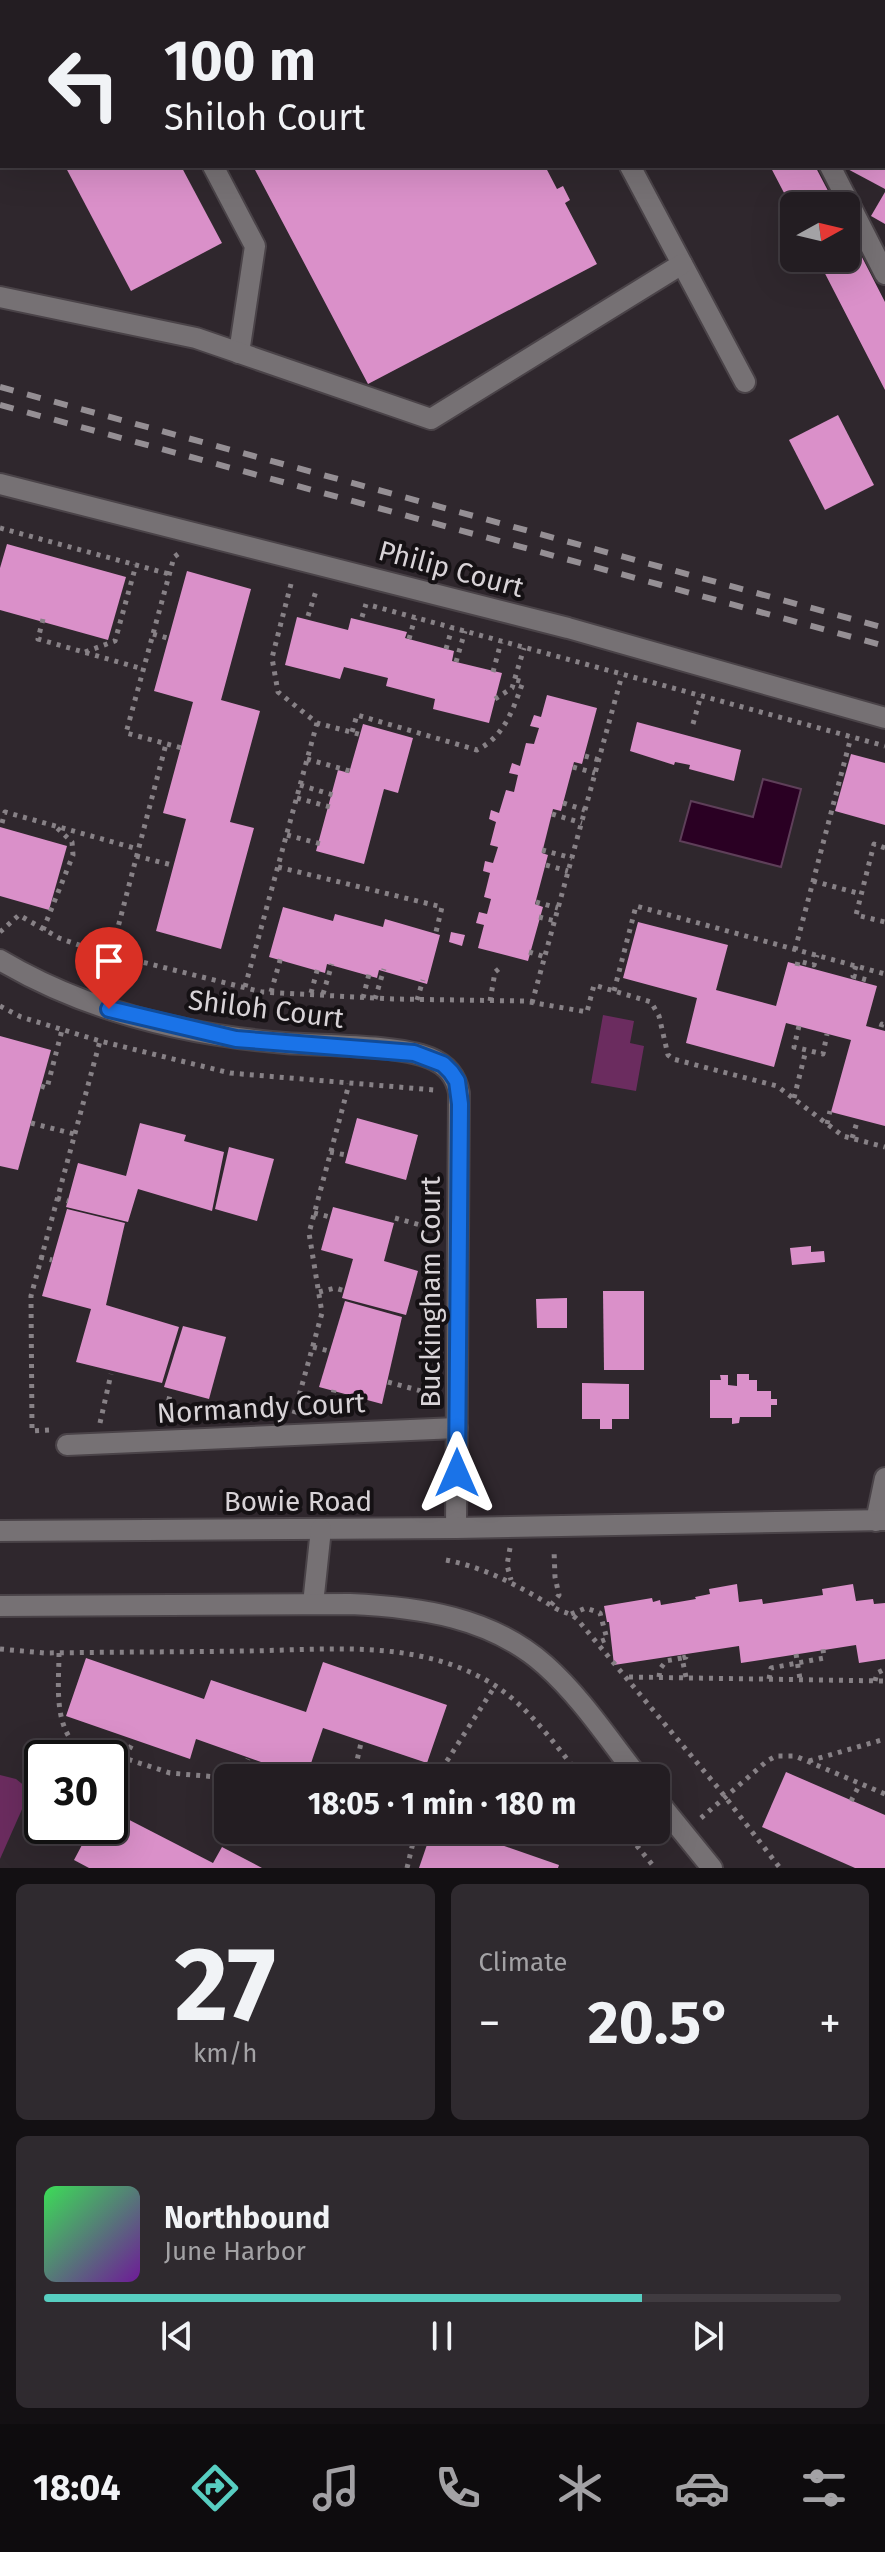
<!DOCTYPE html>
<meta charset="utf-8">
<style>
:root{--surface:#231d22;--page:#2f2a2f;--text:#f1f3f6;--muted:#a3a2a5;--line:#403b40;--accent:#57cec1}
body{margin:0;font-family:"Fira Sans",sans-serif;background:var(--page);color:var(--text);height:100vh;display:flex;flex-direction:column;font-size:30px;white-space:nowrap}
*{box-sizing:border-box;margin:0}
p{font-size:26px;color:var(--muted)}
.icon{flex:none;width:44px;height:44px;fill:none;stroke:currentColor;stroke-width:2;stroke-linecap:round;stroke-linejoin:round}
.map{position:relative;height:1868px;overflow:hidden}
.panel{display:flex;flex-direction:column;gap:16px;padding:16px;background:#131013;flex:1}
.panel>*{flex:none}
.hud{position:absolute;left:0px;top:0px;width:886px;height:168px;box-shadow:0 8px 32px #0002,0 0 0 2px var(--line);background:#231d22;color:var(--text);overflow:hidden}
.needle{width:52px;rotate:82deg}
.buttons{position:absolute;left:780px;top:192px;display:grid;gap:16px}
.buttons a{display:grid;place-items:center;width:80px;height:80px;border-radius:12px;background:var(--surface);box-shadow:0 8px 32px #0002,0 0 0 2px var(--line);font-size:40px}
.speed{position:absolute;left:24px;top:1740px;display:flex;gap:16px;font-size:40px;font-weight:700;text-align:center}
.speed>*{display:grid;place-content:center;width:104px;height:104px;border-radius:50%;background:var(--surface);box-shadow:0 8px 32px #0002,0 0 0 2px var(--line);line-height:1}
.speed .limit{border:4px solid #111;border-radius:12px;background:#fff;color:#111}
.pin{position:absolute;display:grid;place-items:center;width:68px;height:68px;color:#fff;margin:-82px -34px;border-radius:50% 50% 50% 0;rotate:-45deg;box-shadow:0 0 8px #0007}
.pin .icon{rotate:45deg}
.me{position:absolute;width:88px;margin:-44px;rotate:0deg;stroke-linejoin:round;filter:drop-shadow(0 0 6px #0008)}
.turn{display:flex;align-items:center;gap:28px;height:168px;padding:0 32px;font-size:36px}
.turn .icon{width:104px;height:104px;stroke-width:2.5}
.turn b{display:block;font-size:56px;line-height:68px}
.big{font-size:60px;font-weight:700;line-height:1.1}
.panel .tile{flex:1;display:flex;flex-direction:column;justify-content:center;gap:12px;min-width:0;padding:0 28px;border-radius:12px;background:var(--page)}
.panel .dial{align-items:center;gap:0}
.dial b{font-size:104px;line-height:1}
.song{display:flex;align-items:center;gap:24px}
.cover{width:96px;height:96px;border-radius:12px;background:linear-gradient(135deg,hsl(130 70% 55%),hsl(280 70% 35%))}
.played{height:8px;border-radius:4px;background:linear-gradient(90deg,var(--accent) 75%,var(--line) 75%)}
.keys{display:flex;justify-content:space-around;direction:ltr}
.heat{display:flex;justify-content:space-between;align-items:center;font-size:44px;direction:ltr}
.panel .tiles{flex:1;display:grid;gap:16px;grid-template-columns:1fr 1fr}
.tile:last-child{grid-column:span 2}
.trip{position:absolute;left:214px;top:1764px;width:456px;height:80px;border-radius:12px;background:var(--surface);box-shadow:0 8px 32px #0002,0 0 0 2px var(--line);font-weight:700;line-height:80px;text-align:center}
.tabs{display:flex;height:128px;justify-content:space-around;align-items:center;background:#0e0c0e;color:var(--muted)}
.tabs .icon{width:56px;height:56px}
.tabs .on{color:var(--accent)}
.tabs b{font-size:36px;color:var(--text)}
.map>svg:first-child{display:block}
.green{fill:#6b2c5f}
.water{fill:#2a0023;stroke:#5e3f59;stroke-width:2}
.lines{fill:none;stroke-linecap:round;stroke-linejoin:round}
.stream{stroke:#5e3f59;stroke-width:8}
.building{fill:#da90c9}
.minor-casing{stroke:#4a4348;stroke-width:24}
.path{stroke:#878186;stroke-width:5;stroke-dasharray:4 6;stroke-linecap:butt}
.minor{stroke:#767174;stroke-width:20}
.rail{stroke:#958f94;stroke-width:6;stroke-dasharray:14 14;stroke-linecap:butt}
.route-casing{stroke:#114b97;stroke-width:20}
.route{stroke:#1a73e8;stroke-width:14}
.labels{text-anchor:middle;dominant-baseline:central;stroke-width:8;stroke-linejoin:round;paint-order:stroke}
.street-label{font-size:28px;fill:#d8d3d7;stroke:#151114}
</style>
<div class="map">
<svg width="885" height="1868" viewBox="0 0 885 1868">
<rect width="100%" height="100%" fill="#2f272d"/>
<g class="green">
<polygon points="603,1015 634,1021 630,1043 644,1046 636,1091 591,1083"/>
<polygon points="0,1775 16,1779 26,1787 27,1798 0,1859"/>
</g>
<polygon class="water" points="763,779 801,789 781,867 680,841 691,801 753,817"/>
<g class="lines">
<g class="stream">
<polyline points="794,0 797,2"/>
<polyline points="884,65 885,66"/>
</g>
</g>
<g class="building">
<polygon points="65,166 181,166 222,243 131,291"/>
<polygon points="253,166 545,166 557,189 563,186 570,200 565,203 597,264 368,384"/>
<polygon points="770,166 815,166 836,206 794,206 794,212"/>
<polygon points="842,166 885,166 885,189"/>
<polygon points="885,192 885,224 871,216"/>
<polygon points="846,226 885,302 885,390 817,258 846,258"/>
<polygon points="838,415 874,485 825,510 789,440"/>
<polygon points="7,544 126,577 108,640 0,610 0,568"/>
<polygon points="187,571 251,589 221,700 260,711 230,822 254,828 221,949 156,931 186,819 163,813 193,702 154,691"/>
<polygon points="297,617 348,630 351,618 407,632 405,638 454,651 452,661 502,673 489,723 433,709 435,699 386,686 388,678 344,667 340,679 285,665"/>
<polygon points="547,695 597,708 582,764 574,762 561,811 553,809 542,853 548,855 535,904 543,907 528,961 478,948 484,925 476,923 479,912 487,914 491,899 484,897 490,873 483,871 485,861 493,863 498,847 490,845 496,822 489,819 491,810 499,813 506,790 514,792 518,775 509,773 512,763 520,766 526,743 534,744 539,728 530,726 534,715 541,717"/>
<polygon points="637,722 741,750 734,781 689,769 690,765 675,762 674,765 630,751"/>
<polygon points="363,724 413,738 398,793 384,789 364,864 316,851 338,770 349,773"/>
<polygon points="851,754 885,763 885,825 835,811"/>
<polygon points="0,827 67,846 49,910 0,896"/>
<polygon points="283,907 333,921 335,914 383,927 385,919 440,935 427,984 379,970 377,978 327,964 325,973 269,957"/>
<polygon points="638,922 728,945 716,990 776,1006 788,962 877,986 866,1026 885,1031 885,1126 831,1112 851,1040 786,1023 774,1067 686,1043 697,998 623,978"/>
<polygon points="451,932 465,935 462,946 449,942"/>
<polygon points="0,1036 51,1050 18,1170 0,1166"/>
<polygon points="357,1118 418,1135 406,1180 345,1163"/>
<polygon points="140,1123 186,1135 184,1141 224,1152 212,1211 138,1189 128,1222 66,1207 78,1163 126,1176"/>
<polygon points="229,1147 274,1159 257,1221 215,1209"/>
<polygon points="333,1207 394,1223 384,1261 418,1271 406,1315 342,1298 353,1259 321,1250"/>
<polygon points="67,1209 125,1223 106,1305 179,1327 162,1383 76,1362 91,1309 42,1296"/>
<polygon points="811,1246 811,1252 824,1251 825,1262 792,1265 790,1248"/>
<polygon points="603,1291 644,1291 644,1370 604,1370"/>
<polygon points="567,1298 567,1328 537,1328 536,1299"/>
<polygon points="345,1301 402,1317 382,1404 319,1387"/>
<polygon points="183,1326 226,1337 209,1399 164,1387"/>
<polygon points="737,1374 749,1374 749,1380 757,1380 757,1391 771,1391 771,1399 777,1399 777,1405 771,1405 771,1417 740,1417 739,1423 732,1424 732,1418 710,1418 710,1380 721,1380 720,1375 728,1375 728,1385 737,1386"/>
<polygon points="582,1383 629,1384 629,1419 612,1419 612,1429 600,1429 600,1419 582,1419"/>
<polygon points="737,1584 739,1602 762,1599 763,1604 823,1595 822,1589 853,1584 856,1601 873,1599 874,1604 885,1603 885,1659 859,1663 856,1645 741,1663 739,1646 614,1665 609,1622 607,1622 604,1606 652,1598 653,1602 660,1600 661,1605 696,1599 695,1597 710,1594 709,1589"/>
<polygon points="86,1658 204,1699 211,1680 306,1712 323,1662 447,1705 427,1763 323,1728 306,1778 196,1739 190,1759 66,1716"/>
<polygon points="786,1772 885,1815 885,1868 855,1868 762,1827"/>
<polygon points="110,1810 213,1863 222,1847 262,1868 89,1868 74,1860 92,1826 110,1826"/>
<polygon points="432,1830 458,1830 559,1865 558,1868 419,1868"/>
</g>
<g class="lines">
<defs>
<g id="minor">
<polyline points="126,0 127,2"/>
<polyline points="541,0 542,2"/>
<polyline points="884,139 885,140"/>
<polyline points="213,166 255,246 239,353"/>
<polyline points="630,166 745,382"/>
<polyline points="830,166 885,274"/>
<polyline points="0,297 196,338 431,419 682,264"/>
<polyline points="0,484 568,628 885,718"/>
<path d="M 0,960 C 86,1011 186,1035 285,1043 C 324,1046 395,1044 430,1058 C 447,1065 456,1076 459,1093 L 456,1528"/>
<polyline points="67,1445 457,1428"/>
<polyline points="876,1521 885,1478"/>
<polyline points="0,1531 456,1528 885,1520"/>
<polyline points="313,1604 321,1529"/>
<path d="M 0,1606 L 350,1604 C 419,1607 491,1617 545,1665 C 581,1697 609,1740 639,1778"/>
<polyline points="656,1799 712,1868"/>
</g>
</defs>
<use href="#minor" class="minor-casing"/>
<g class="path">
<polyline points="0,528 169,574"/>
<polyline points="178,554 174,557 126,733 182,748"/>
<polyline points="291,584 272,658 278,692 317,723 362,735"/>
<polyline points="373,606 885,746"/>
<polyline points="308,616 316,591"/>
<polyline points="362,617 366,604"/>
<polyline points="43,619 38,639 143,669"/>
<polyline points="153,634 171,639"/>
<polyline points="409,639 415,618"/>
<polyline points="446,649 452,628"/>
<polyline points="85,652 115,641 136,565"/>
<polyline points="456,662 465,631"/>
<polyline points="493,672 501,642"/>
<polyline points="495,699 512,688 524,648"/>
<polyline points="693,724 701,695"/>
<path d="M 352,732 L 357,715 L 477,750 C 505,736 513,709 523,682 L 516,680"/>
<polyline points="585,756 599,760"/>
<polyline points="307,759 353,772"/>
<polyline points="573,767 595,773"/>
<polyline points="300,785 333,795"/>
<polyline points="297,798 330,807"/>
<polyline points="563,803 585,810"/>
<polyline points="552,814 582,823"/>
<polyline points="2,823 5,812 138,849"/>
<polyline points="287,835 321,844"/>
<polyline points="885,848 874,844 856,915 885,922"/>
<polyline points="542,850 572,858"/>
<polyline points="136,856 172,865"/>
<polyline points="546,865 568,871"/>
<polyline points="278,867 442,907 436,932"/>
<polyline points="813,881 861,894"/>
<polyline points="536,902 558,908"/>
<polyline points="539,917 555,921"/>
<polyline points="43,930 73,855 72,842 56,827"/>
<polyline points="0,932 19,915 59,938 90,949 262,992 393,999 524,1001 587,1012 594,985 651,1002 659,1016 668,1055 673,1059 777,1086 843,1136 885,1147"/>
<polyline points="795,950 851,737"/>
<polyline points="529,952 545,957"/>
<polyline points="111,954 166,744"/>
<polyline points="797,966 798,961 814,965 817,955"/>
<polyline points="856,966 853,976 867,980 866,984"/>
<polyline points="245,987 317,723"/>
<polyline points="614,991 636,906 885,974"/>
<polyline points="271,992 281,957"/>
<polyline points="311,993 318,967"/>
<polyline points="323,994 332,964"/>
<polyline points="363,998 369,974"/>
<polyline points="375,999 384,969"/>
<polyline points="417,1000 423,980"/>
<polyline points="490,1001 495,972 500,968"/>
<polyline points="532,1003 622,675"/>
<polyline points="0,1006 21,1017 100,1041 230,1073 434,1090 434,1092"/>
<polyline points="799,1026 794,1047 823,1054 827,1034"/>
<polyline points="881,1027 882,1024 885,1025"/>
<polyline points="41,1086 47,1088 62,1030"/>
<polyline points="794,1098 806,1050"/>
<polyline points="31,1123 74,1134"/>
<polyline points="827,1124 830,1111"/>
<polyline points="852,1138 858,1119"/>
<polyline points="330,1152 346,1155"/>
<polyline points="57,1198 68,1201"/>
<polyline points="314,1213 330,1217"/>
<polyline points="395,1218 435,1229"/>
<polyline points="40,1257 52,1260"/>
<polyline points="319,1292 335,1288 345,1291"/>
<polyline points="313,1347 329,1351"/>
<polyline points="388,1382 436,1395"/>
<polyline points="329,1412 334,1390"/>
<polyline points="294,1414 322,1313 309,1233 349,1084"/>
<polyline points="164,1420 171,1391"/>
<polyline points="100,1423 111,1374"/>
<polyline points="49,1430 32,1431 31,1296 100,1041"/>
<polyline points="510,1548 507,1565 511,1580"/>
<path d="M 446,1560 C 487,1568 521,1587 555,1608 C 563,1613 569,1612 577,1619 L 719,1789 L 780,1868"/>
<polyline points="551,1605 559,1595 555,1577 554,1550"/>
<polyline points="571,1614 586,1608 600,1613 607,1639 599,1642"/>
<path d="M 0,1649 L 45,1653 C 112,1652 179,1652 246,1651 C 327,1650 410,1639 484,1679 C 525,1701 553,1742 582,1778"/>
<path d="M 59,1653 C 59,1680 54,1718 72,1741 L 170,1773 L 228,1778"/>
<polyline points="796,1654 800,1679"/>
<polyline points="629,1677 885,1681"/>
<polyline points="659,1677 660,1669 666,1661 682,1658"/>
<polyline points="686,1677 682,1658 686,1657 688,1652"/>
<polyline points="769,1679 771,1668 824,1658 823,1649"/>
<polyline points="875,1681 877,1673 885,1669"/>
<polyline points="125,1758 133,1742"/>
<polyline points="809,1761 885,1739"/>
<polyline points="240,1778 248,1759"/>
<polyline points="353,1778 361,1743"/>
<polyline points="436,1778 495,1686"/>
<polyline points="851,1801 860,1784"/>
<polyline points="701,1818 767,1761 776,1756 795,1756 885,1794"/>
<polyline points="624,1830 655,1868"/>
<polyline points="407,1868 416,1830"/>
</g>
<use href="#minor" class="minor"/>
<g class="rail">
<polyline points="0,387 885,628"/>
<polyline points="0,405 885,646"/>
</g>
</g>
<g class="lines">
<defs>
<polyline id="route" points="109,1009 236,1039 414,1053 443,1064 451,1072 457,1081 460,1104 457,1473"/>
</defs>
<use href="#route" class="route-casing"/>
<use href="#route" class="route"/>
</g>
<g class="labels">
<g class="street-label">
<text transform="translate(451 569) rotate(15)">Philip Court</text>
<text transform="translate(266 1009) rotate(7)">Shiloh Court</text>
<text transform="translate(430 1292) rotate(-90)">Buckingham Court</text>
<text transform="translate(261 1408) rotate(-3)">Normandy Court</text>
<text x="298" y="1501">Bowie Road</text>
</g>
</g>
</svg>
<div class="buttons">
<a><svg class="needle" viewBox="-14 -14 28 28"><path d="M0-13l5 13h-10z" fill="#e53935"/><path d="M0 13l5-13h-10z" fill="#a3a2a5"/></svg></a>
</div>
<div class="speed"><div class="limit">30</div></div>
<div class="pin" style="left:109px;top:1009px;background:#d93025"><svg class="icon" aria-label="arrive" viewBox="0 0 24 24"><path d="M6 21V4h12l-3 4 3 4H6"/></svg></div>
<svg class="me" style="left:457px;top:1473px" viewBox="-20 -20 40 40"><path d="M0-17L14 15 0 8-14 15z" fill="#1a73e8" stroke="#fff" stroke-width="4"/></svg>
<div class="trip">18:05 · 1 min · 180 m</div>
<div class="hud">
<div class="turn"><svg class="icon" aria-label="left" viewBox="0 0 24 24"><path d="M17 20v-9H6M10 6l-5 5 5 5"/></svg><div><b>100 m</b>Shiloh Court</div></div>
</div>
</div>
<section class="panel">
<div class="tiles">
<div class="tile dial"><b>27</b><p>km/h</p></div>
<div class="tile"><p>Climate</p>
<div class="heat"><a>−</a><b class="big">20.5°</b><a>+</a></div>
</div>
<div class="tile">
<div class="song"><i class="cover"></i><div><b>Northbound</b><p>June Harbor</p></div></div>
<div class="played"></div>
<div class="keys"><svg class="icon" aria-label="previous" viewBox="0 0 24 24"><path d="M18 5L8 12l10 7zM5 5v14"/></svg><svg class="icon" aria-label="pause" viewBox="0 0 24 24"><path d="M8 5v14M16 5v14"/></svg><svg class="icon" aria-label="next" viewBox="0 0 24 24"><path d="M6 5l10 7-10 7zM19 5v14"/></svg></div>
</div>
</div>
</section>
<nav class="tabs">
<b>18:04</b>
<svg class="icon on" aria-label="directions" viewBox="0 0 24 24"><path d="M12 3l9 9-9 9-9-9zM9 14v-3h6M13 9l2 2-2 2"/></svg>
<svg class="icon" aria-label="music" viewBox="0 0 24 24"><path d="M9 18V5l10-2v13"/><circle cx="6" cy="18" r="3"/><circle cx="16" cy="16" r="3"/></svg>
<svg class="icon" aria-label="phone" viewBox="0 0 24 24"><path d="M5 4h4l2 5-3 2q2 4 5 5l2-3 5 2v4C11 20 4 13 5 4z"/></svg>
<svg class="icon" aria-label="climate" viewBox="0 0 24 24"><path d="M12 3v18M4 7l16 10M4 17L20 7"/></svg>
<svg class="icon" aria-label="car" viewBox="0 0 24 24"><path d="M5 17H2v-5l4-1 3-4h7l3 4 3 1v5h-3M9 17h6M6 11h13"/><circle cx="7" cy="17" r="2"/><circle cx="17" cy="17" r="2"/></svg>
<svg class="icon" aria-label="filters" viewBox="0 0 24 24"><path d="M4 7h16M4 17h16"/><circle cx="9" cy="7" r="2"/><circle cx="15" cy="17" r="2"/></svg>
</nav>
